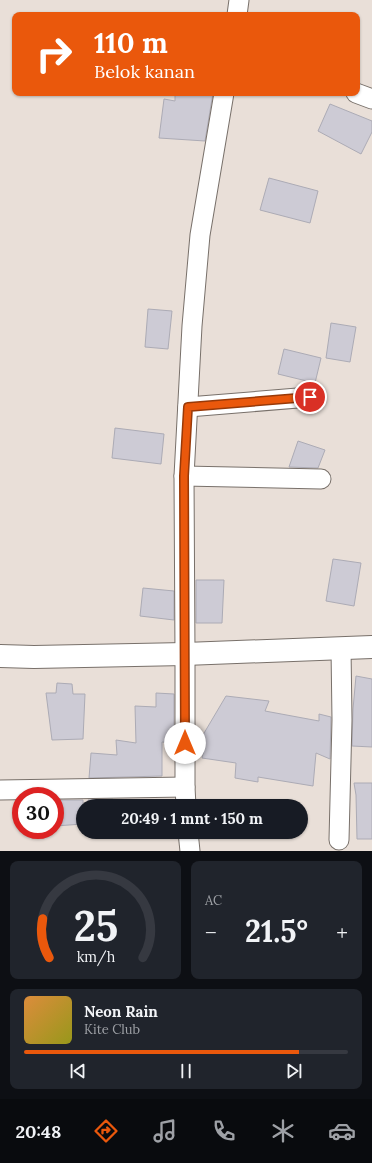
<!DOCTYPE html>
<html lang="id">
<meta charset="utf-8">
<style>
:root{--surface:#171b24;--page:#20242c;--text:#f1f3f6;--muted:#9ea1a6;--line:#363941;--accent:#ea580c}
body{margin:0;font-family:Lora,serif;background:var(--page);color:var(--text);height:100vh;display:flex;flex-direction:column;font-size:15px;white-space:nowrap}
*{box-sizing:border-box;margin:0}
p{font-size:13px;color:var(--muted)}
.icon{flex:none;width:22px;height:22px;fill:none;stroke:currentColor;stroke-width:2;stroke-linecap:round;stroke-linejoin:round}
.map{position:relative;height:851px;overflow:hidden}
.sheet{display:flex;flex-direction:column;gap:10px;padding:10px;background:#0d0f14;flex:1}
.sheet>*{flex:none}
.hud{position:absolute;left:12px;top:12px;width:348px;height:84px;border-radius:8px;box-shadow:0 1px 3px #0004;background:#ea580c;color:#fff;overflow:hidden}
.speed{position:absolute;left:12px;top:787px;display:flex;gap:8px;font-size:20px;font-weight:700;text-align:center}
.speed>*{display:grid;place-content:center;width:52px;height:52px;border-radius:50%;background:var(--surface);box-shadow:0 1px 3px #0004;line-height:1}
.speed .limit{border:6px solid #d22;background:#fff;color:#111}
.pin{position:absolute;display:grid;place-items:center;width:34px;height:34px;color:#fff;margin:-17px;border:2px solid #fff;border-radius:50%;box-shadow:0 1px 4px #0007}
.me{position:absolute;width:44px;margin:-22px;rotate:0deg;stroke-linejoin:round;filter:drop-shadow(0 0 3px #0008)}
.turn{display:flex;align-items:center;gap:14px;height:84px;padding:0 16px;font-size:18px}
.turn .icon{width:52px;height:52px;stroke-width:2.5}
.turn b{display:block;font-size:28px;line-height:34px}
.big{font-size:30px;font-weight:700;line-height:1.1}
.sheet .tile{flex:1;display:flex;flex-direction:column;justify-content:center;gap:6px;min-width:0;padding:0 14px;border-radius:8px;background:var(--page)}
.sheet .dial{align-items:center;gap:0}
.dial svg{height:104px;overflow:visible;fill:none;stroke:var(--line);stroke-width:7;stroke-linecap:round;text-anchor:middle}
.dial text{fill:var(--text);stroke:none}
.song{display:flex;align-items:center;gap:12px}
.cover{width:48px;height:48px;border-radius:6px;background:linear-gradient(135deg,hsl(30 70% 55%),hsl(60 70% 35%))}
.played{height:4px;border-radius:2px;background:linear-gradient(90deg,var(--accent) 85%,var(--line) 85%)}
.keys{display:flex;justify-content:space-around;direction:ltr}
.heat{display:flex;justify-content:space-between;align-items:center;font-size:22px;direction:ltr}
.sheet .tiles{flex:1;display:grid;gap:10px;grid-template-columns:1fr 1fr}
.tile:last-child{grid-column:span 2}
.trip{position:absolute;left:76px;top:799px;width:232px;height:40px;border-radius:20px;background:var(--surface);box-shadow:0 1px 3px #0004;font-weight:700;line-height:40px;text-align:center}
.tabs{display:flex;height:64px;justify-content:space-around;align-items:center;background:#090b0e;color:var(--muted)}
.tabs .icon{width:28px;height:28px}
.tabs .on{color:var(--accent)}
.tabs b{font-size:18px;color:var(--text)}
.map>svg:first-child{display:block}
.building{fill:#cdcbd5;stroke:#acabb5}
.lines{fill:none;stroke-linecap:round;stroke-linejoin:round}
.street-casing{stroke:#78706a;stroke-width:21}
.secondary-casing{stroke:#78706a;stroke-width:24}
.street{stroke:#fff;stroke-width:19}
.secondary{stroke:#fff;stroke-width:22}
.route-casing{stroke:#983908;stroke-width:10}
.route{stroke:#ea580c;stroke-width:7}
</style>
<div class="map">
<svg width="372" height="851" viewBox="0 0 372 851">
<rect width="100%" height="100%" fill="#e9dfd8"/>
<g class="building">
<polygon points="175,93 213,93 205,141 159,138 164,99 175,101"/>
<polygon points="330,104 372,121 372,132 361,154 318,131"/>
<polygon points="269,178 318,191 310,223 260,210"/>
<polygon points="148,309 172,311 168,349 145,347"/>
<polygon points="331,323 356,327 350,362 326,358"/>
<polygon points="284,349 321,358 315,383 278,374"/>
<polygon points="115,428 164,434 161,464 112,458"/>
<polygon points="298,441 325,450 318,468 289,467"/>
<polygon points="333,559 361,563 354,606 326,601"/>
<polygon points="196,580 224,580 222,623 196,623"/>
<polygon points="143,588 174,591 174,620 140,616"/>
<polygon points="356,676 372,679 372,747 352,746 353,709"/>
<polygon points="57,683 72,684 73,694 85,694 83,739 52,740 46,693 56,693"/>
<polygon points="156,693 174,694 174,743 162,742 162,776 89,778 91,753 117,755 116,740 136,743 135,706 156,707"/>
<polygon points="226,696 269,701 265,711 319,721 319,714 331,717 330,759 316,753 313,786 258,777 258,782 235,778 236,763 202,758 205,746 197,745"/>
<polygon points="354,783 372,783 372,839 357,839 356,795"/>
<polygon points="113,799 112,806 88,806 88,800"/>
<polygon points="55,800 83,800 83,824 55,826"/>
</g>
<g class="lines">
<defs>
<g id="street">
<polyline points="237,15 239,0"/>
<polyline points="356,93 372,99"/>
<polyline points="188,407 310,397"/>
<polyline points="184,476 321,479"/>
<polyline points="0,790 185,787"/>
<polyline points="186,806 185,787 185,654 184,476 192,326 200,235 224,93"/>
<polyline points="188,832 190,851"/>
<polyline points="339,840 342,720 341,648"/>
</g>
<polyline id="secondary" points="0,656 34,657 185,654 372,647"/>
</defs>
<use href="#street" class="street-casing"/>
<use href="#secondary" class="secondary-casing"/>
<use href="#street" class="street"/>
<use href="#secondary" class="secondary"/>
</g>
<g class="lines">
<defs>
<polyline id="route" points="185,743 184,476 188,407 310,397"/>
</defs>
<use href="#route" class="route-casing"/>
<use href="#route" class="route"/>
</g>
</svg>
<div class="speed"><div class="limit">30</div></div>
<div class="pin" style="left:310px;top:397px;background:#d93025"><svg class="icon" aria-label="arrive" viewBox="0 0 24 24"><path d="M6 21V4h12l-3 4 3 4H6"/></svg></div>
<svg class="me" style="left:185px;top:743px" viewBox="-20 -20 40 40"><circle r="19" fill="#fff"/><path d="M0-13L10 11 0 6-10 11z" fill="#ea580c"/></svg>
<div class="trip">20:49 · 1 mnt · 150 m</div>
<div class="hud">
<div class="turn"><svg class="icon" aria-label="right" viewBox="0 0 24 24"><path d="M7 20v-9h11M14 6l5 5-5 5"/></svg><div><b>110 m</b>Belok kanan</div></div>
</div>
</div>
<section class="sheet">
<div class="tiles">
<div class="tile dial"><svg viewBox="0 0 100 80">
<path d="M14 69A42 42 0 1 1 86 69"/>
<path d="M14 69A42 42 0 0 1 9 39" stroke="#ea580c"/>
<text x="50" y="56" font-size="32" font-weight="700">25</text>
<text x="50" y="72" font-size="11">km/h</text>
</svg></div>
<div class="tile"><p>AC</p>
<div class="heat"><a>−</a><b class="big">21.5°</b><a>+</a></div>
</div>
<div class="tile">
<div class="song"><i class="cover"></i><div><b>Neon Rain</b><p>Kite Club</p></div></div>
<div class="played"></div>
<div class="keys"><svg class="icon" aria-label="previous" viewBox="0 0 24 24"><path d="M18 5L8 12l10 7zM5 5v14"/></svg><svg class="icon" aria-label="pause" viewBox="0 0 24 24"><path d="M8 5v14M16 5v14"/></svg><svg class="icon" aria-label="next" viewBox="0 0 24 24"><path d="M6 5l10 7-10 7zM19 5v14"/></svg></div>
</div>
</div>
</section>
<nav class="tabs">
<b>20:48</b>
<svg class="icon on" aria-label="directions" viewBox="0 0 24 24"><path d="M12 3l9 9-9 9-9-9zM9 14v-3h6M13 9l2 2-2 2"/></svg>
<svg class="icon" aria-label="music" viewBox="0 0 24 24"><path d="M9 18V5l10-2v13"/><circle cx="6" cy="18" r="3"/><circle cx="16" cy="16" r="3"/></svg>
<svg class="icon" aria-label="phone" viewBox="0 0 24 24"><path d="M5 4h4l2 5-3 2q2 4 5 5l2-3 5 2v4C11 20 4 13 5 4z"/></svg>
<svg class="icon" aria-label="climate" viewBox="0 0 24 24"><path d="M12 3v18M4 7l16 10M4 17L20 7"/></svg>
<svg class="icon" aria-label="car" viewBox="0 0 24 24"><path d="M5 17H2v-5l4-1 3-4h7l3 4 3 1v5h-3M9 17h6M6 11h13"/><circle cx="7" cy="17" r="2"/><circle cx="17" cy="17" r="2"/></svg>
</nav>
